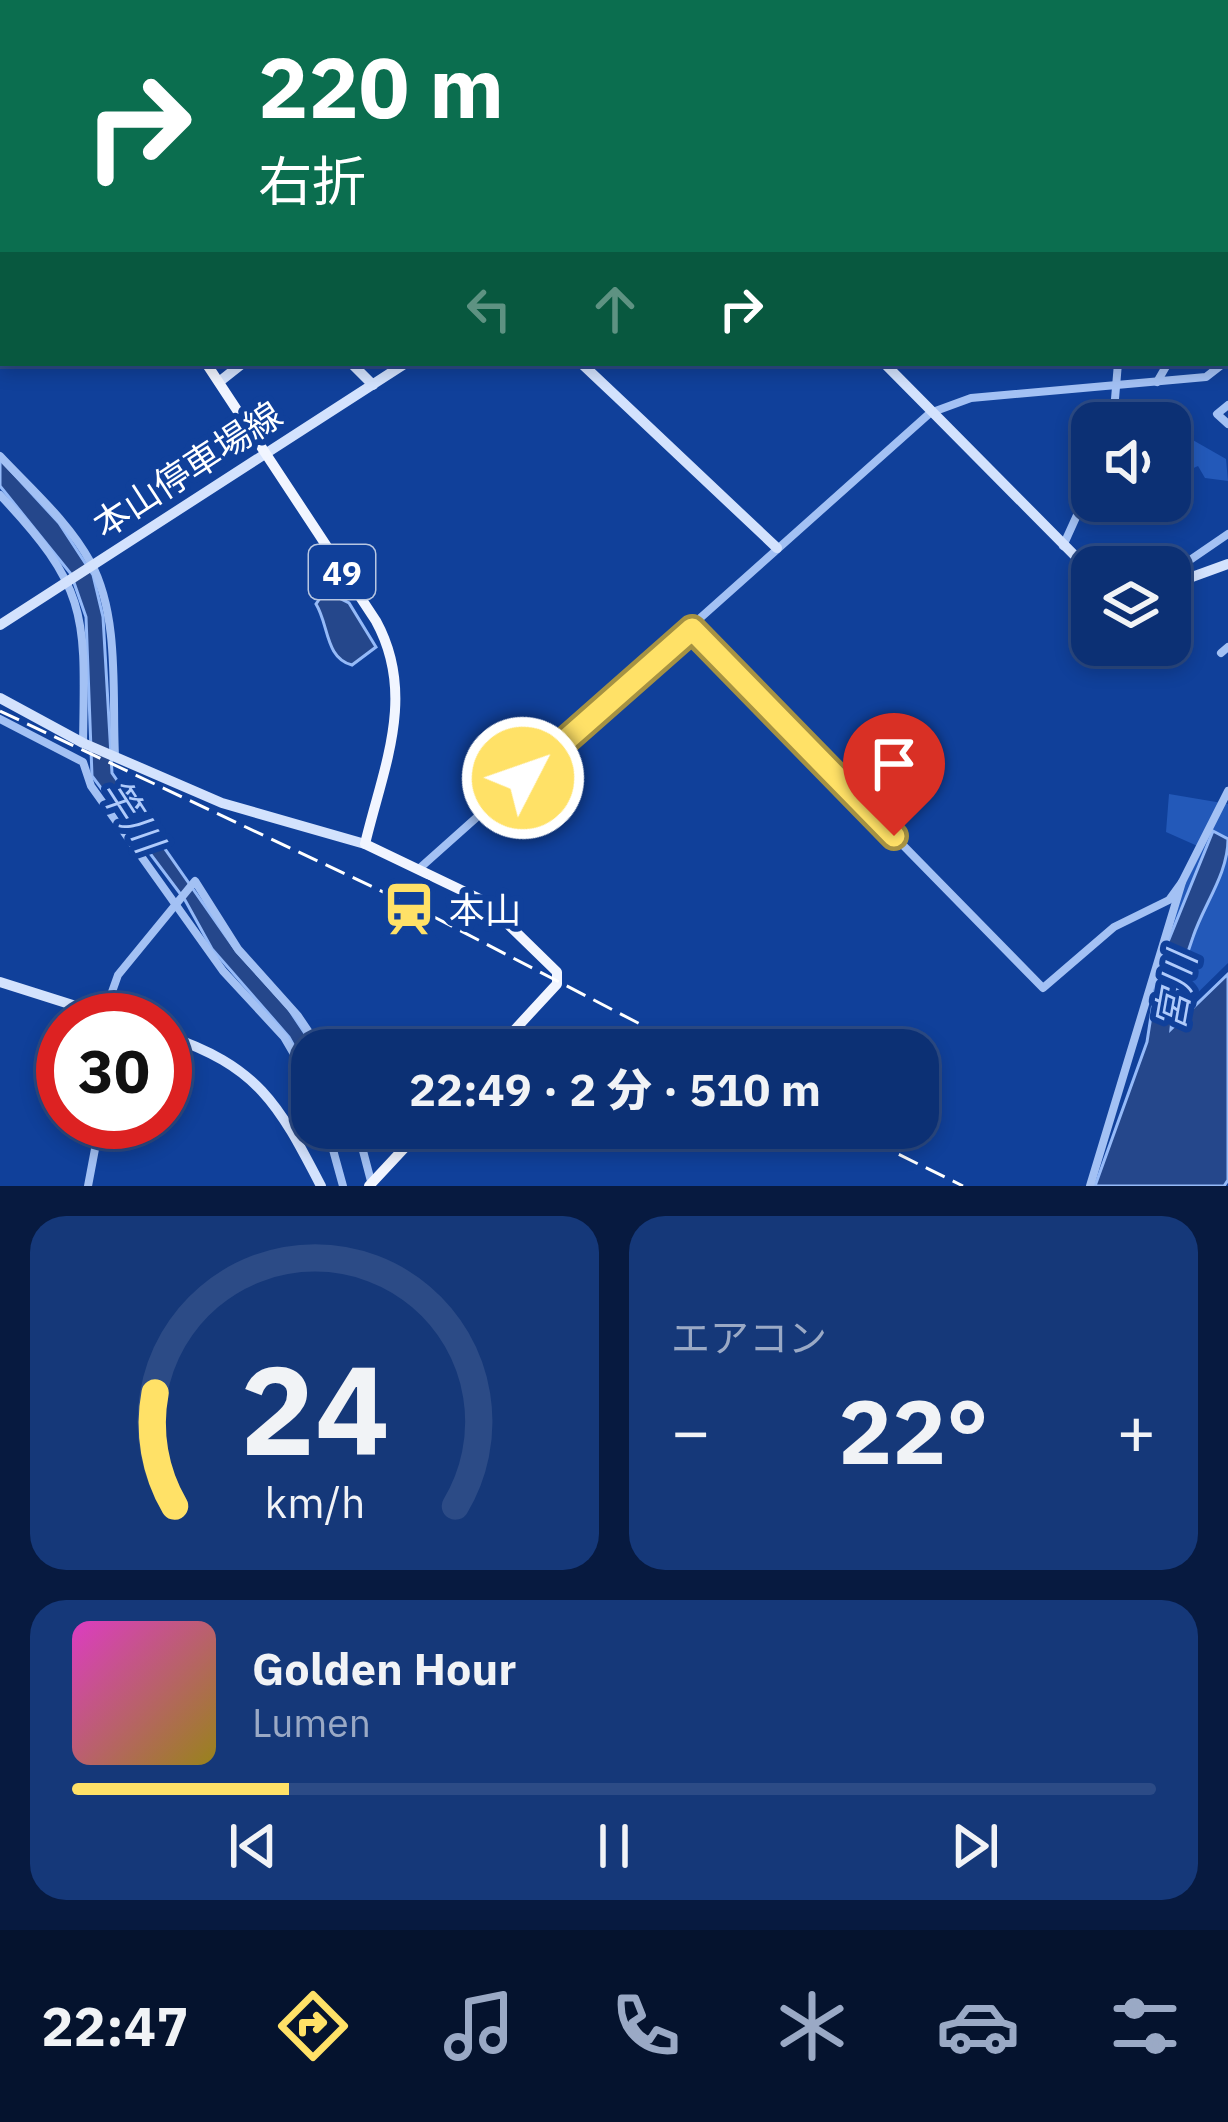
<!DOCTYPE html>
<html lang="ja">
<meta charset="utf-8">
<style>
:root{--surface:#0c3074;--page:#153879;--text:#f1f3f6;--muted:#9aa9c5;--line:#2c4b86;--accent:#ffe167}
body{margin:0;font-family:"IBM Plex Sans","Noto Sans JP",sans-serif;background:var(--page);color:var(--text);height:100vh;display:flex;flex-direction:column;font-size:45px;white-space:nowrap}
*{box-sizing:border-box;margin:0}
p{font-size:39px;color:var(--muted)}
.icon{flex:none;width:66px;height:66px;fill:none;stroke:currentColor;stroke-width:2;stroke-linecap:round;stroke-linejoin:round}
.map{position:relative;height:1186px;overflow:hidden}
.details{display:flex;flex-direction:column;gap:30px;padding:30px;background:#071a40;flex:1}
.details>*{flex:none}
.hud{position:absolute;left:0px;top:0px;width:1230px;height:366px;box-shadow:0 6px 18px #0003,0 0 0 3px var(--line);background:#0b6e4f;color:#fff;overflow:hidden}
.fabs{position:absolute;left:1071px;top:402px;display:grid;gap:24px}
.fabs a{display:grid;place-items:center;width:120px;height:120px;border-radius:24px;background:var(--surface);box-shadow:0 6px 18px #0003,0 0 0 3px var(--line);font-size:60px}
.speed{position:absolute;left:36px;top:993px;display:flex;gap:24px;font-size:60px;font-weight:700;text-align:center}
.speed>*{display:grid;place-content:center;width:156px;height:156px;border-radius:50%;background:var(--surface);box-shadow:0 6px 18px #0003,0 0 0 3px var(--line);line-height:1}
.speed .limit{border:18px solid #d22;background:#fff;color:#111}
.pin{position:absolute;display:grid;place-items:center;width:102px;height:102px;color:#fff;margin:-123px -51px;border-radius:50% 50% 50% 0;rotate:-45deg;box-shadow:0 0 12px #0007}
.pin .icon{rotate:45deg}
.me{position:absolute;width:132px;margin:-66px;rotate:49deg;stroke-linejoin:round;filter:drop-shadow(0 0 9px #0008)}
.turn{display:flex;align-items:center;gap:42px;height:252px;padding:0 60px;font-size:54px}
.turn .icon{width:156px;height:156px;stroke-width:2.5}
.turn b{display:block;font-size:84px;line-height:102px}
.lanes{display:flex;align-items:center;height:114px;padding:0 60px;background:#0003;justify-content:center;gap:60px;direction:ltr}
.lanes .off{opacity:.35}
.big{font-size:90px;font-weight:800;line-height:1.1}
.details .card{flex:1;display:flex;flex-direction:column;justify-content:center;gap:18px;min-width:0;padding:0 42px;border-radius:36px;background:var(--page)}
.details .dial{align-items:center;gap:0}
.dial svg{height:312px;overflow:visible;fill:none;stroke:var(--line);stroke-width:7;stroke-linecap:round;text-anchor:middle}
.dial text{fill:var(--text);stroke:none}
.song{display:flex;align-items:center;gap:36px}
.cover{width:144px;height:144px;border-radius:18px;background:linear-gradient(135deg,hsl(310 70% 55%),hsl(50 70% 35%))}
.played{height:12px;border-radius:6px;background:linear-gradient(90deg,var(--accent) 20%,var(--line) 20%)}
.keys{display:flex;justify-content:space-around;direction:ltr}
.heat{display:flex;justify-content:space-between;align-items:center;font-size:66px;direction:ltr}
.details .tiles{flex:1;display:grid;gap:30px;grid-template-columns:1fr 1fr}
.card:last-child{grid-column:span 2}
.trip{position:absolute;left:291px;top:1029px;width:648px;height:120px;border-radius:36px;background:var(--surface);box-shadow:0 6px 18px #0003,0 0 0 3px var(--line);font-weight:800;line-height:120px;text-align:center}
.tabs{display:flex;height:192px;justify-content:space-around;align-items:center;background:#05132e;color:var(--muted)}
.tabs .icon{width:84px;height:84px}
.tabs .selected{color:var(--accent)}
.tabs b{font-size:54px;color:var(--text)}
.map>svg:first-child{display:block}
.green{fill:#2359b9}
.water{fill:#25478b;stroke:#95baf8;stroke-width:3}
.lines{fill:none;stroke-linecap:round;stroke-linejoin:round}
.street{stroke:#a3c1f4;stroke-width:8}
.secondary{stroke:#d3e2fd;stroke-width:10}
.primary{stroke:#f1f5ff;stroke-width:10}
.rail{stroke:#fff;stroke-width:3;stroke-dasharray:21 9;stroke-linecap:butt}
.route-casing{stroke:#a69243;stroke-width:30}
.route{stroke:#ffe167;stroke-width:21}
.labels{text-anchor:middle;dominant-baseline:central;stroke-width:12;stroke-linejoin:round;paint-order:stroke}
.shield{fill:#10409a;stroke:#b7c6e1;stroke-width:3}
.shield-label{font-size:33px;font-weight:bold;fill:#fff}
.street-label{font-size:36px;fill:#fff;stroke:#10409a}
.poi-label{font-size:36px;fill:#fff;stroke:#10409a;text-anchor:start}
.water-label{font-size:39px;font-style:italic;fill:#b0cbfb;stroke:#10409a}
</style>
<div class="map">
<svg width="1228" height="1186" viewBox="0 0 1228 1186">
<rect width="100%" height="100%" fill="#10409a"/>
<g class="green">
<polygon points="1170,427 1226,459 1228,481 1205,478 1198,466 1185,472 1170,466"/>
<polygon points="1169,794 1228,804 1228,963 1176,1014 1148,1003 1183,889 1202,848 1166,832"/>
</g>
<g class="water">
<polygon points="0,459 59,523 93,575 103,617 112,773 237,952 288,1008 316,1050 312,1050 312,1078 289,1037 212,949 185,900 92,776 86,617 71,574 0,486"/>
<path d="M 325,591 L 349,603 L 376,647 L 352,665 C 325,658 329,625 316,604 Z"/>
<path d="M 1213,831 L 1228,839 C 1228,874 1204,904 1193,937 C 1182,967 1174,997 1171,1029 L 1228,974 L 1228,1180 L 1224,1186 L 1095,1186 L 1147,1042 L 1159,964 Z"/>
</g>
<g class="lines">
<g class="street">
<polyline points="992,0 996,3"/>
<polyline points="1103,0 1106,3"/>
<polyline points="251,3 255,0"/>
<polyline points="450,3 452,0"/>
<polyline points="953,3 956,0"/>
<polyline points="1227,131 1228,129"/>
<polyline points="1227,243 1228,244"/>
<polyline points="1227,291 1228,290"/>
<polyline points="1157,382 1168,363"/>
<polyline points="1228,405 1217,414 1228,424"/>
<polyline points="1113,423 1118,363"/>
<path d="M 0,456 C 31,489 69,522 91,563 C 120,617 112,696 115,756"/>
<path d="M 0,495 C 90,590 85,617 83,743"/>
<polyline points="1063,546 1092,482"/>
<polyline points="1177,582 1190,560 1228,534"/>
<polyline points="691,629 1043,988 1114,927 1169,900 1182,882"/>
<polyline points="1221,653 1228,647"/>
<polyline points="0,719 83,762 91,786 223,971 284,1037 312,1085"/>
<polyline points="421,867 930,413 971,398 1206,377 1224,363"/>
<polyline points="102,1020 118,975 195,881 238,949 298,1016 321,1050"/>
<polyline points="327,1128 343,1186"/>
<polyline points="357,1128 372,1185"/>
<polyline points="88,1186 95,1149 92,1122"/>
<polyline points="1090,1186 1182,882 1228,791"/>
</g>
<g class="secondary">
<polyline points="765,0 767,3"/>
<polyline points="805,3 808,0"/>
<polyline points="0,26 3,25"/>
<polyline points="351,363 373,385"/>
<polyline points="581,363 777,548"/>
<polyline points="884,363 1092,573"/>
<polyline points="219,382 243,363"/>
<polyline points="1170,585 1228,564"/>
<polyline points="0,625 406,363"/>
<polyline points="0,698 83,743 222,803 365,844"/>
<polyline points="0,982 120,1020"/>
<path d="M 165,1035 C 258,1066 278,1103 321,1186"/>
</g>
<g class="primary">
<polyline points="0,150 3,152"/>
<path d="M 206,363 L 376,621 C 417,696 383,768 365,844 L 484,901 L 557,972 L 557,984 L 496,1050"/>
<polyline points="369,1186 423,1128"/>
</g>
<g class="rail">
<polyline points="0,711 411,905 690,1050"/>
<polyline points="845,1128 963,1186"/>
</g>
</g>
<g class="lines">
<defs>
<polyline id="route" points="523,778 692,629 894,836"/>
</defs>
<use href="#route" class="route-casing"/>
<use href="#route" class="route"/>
</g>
<defs>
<symbol id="station-bare" viewBox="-9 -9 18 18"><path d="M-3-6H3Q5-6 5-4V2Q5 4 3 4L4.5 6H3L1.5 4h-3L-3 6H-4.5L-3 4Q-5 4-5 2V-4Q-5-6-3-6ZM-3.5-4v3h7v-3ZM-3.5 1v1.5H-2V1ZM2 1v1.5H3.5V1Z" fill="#ffe167" stroke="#10409a" stroke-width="2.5" paint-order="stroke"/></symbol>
</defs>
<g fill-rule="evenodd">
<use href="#station-bare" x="371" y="871" width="76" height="76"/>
</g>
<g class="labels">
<rect class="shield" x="309" y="545" width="66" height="54" rx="9"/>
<g class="shield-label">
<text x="342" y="572">49</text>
</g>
<g class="street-label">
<text transform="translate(187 469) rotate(-33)">本山停車場線</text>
</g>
<g class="poi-label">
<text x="449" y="909">本山</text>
</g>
<g class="water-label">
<text transform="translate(132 815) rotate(57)">竿川</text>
<text transform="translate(1175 991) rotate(-80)">宮川</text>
</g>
</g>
</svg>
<div class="fabs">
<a><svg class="icon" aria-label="sound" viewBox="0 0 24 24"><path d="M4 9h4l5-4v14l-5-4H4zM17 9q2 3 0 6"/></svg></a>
<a><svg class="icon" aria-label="layers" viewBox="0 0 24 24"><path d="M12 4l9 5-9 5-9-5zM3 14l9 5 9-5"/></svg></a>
</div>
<div class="speed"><div class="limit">30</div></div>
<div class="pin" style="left:894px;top:836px;background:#d93025"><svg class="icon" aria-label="arrive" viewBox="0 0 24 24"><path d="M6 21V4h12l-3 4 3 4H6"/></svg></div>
<svg class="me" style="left:523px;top:778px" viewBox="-20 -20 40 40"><circle r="17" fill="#ffe167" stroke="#fff" stroke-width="3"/><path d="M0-11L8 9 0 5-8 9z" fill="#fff"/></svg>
<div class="trip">22:49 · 2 分 · 510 m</div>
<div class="hud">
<div class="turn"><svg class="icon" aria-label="right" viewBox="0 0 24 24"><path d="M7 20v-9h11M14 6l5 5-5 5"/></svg><div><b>220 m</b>右折</div></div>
<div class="lanes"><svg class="icon off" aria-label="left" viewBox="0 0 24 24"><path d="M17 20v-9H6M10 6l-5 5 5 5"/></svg><svg class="icon off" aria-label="ahead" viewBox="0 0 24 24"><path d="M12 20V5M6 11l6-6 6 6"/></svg><svg class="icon" aria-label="right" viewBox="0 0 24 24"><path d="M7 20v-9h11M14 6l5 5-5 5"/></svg></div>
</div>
</div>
<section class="details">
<div class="tiles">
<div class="card dial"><svg viewBox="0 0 100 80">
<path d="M14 69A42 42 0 1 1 86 69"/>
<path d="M14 69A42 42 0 0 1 9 40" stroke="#ffe167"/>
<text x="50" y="56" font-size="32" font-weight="700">24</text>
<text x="50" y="72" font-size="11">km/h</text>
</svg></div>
<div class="card"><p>エアコン</p>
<div class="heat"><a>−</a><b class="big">22°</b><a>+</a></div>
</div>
<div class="card">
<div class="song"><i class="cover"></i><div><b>Golden Hour</b><p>Lumen</p></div></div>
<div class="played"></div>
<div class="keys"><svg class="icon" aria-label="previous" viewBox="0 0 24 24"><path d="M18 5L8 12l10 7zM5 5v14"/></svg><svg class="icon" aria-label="pause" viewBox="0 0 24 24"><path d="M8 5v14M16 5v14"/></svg><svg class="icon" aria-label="next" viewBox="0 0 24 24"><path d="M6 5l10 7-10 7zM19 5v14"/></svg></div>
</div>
</div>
</section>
<nav class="tabs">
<b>22:47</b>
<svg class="icon selected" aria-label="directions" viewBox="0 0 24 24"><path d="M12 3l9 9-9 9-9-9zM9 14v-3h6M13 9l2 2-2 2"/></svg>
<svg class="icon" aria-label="music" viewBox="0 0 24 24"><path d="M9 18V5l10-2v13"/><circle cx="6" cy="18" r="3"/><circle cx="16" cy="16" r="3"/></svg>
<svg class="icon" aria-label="phone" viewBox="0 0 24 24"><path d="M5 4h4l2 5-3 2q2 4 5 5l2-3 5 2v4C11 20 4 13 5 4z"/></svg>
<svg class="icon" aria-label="climate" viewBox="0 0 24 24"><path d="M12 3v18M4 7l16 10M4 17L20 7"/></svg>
<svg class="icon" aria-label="car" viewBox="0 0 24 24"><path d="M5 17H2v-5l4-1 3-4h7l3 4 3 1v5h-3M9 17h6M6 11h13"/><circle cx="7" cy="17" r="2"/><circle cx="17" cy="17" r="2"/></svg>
<svg class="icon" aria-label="filters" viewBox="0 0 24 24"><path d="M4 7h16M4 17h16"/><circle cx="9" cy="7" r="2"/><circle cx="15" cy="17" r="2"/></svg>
</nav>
